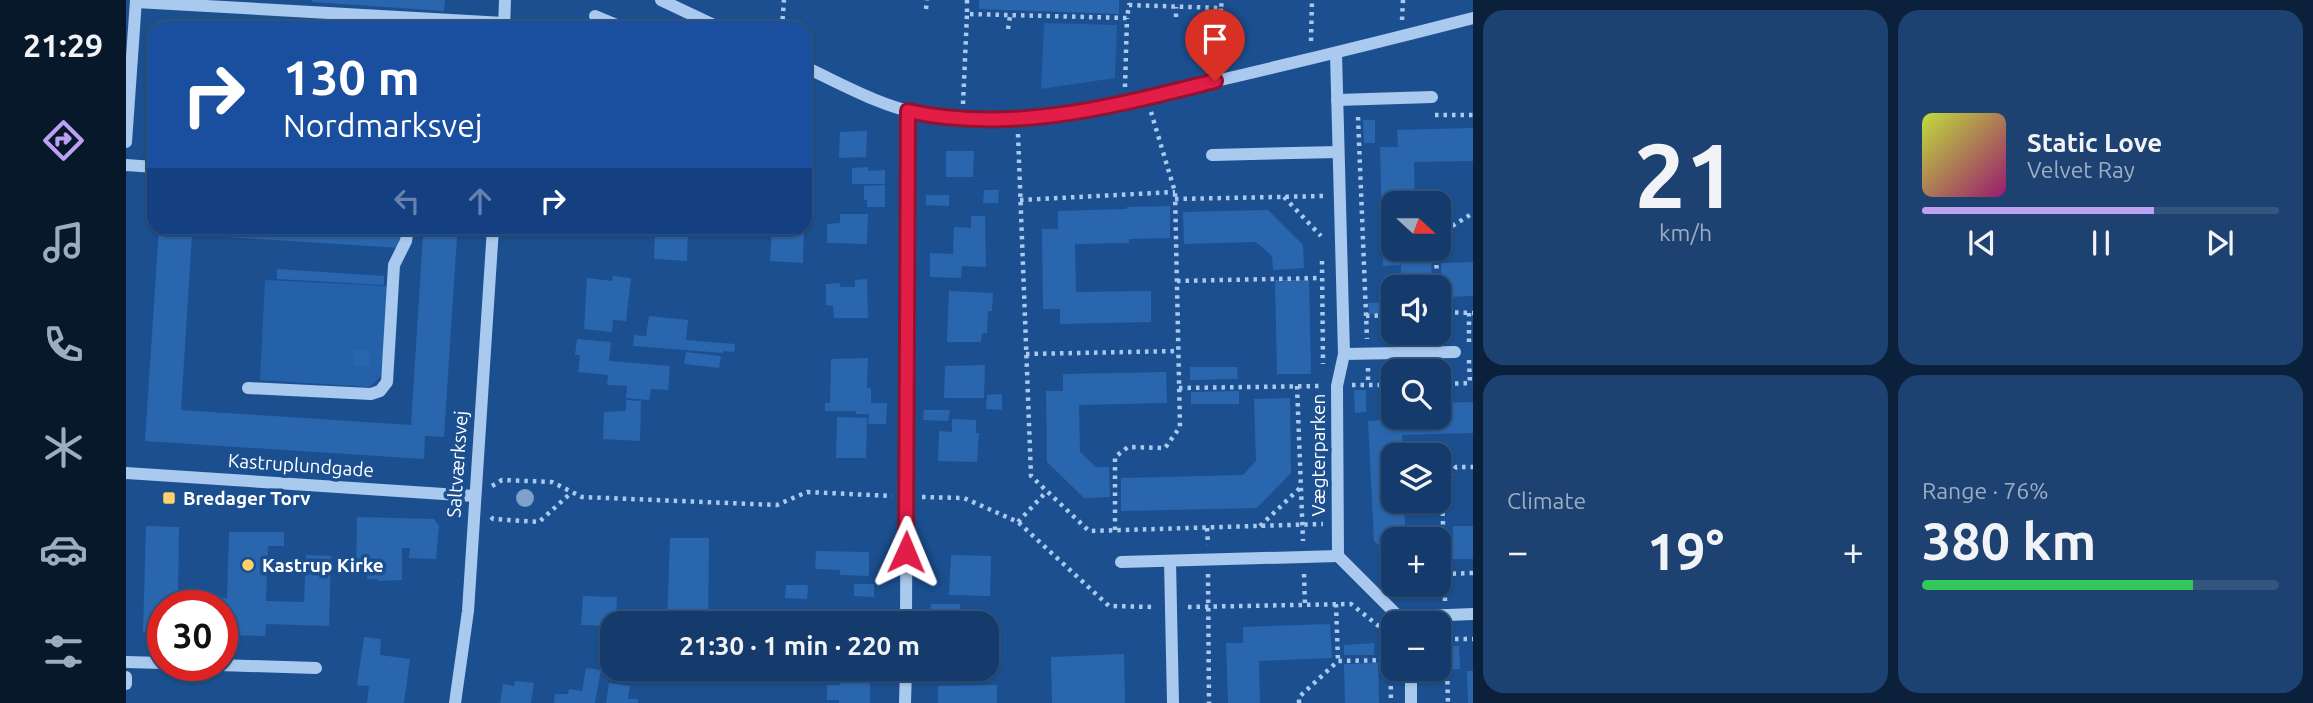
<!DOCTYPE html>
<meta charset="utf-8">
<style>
:root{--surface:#143b6b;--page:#1d4271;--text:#f1f3f6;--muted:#9dadc1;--line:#33557e;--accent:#bca0f2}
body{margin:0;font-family:Ubuntu,sans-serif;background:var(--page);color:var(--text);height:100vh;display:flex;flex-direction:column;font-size:26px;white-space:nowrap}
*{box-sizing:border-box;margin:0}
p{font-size:23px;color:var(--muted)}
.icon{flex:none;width:38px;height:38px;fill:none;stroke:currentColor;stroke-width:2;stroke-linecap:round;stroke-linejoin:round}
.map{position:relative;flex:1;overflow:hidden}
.panel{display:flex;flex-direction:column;gap:10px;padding:10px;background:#0b203b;width:840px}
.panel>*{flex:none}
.banner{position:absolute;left:21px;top:21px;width:665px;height:214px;border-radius:21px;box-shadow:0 2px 5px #0004,0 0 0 2px var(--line);background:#1a4fa0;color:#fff;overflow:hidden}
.needle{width:46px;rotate:111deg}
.tools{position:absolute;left:1255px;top:191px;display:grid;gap:14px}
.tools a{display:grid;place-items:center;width:70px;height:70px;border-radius:14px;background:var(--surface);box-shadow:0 2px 5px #0004,0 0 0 2px var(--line);font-size:35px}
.speed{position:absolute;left:21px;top:590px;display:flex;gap:14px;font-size:35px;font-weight:700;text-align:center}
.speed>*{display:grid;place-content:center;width:91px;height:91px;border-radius:50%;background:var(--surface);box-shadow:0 2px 5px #0004,0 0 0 2px var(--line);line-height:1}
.speed .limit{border:10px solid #d22;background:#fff;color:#111}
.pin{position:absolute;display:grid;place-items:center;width:60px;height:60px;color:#fff;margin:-72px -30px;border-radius:50% 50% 50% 0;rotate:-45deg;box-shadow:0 0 7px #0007}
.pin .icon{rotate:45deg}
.me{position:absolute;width:77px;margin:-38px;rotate:1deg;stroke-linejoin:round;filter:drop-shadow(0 0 5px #0008)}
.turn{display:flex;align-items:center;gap:24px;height:147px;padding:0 21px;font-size:32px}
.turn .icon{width:91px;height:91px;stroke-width:2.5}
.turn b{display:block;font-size:49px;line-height:60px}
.lanes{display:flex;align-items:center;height:66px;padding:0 21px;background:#0003;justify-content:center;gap:35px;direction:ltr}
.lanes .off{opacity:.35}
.big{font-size:52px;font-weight:700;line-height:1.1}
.panel .tile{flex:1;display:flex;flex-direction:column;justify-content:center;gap:10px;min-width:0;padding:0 24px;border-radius:21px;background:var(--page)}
.panel .dial{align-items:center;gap:0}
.dial b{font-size:91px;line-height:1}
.song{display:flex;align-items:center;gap:21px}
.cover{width:84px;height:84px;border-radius:10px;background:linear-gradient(135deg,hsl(70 70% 55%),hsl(320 70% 35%))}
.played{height:7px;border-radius:4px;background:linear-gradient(90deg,var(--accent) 65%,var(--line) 65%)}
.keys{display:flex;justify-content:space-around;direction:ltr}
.heat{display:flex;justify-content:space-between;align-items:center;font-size:38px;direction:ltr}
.charge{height:10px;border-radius:5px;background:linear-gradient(90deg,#34c759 76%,var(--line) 0)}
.panel .tiles{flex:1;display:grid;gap:10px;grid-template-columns:repeat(2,1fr)}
.trip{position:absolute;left:474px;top:611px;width:399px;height:70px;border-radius:21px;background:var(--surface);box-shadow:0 2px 5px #0004,0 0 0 2px var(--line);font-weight:700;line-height:70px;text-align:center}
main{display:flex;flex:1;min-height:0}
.tabs{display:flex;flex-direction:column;width:126px;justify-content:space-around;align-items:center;background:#08182b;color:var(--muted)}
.tabs .icon{width:49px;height:49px}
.tabs .current{color:var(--accent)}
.tabs b{font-size:32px;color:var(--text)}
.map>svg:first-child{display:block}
.green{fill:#2461a8}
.building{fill:#2a66ad}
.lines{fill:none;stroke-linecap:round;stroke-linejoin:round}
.path{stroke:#a9c9ee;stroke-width:4.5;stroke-dasharray:3.5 5;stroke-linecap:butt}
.minor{stroke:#a9c9ee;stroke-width:12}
.tree{fill:#7ea0ca}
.route-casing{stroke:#92132f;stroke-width:18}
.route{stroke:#e11d48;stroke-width:12}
.poi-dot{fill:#ffd166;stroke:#1b4f8f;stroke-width:2.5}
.labels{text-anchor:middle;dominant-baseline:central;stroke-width:7;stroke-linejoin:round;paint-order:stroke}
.street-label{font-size:19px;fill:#fff;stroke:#1b4f8f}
.poi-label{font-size:19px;font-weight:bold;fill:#fff;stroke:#1b4f8f;text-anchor:start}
</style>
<main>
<nav class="tabs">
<b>21:29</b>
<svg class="icon current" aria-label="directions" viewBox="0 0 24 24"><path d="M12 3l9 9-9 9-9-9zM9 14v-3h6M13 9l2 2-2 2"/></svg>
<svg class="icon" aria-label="music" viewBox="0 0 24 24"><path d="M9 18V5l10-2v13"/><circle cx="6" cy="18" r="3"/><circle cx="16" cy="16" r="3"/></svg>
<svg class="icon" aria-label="phone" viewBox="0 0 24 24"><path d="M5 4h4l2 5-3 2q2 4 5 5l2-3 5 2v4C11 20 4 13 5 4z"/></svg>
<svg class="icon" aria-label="climate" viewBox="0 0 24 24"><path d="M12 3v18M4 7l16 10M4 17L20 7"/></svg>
<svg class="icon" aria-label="car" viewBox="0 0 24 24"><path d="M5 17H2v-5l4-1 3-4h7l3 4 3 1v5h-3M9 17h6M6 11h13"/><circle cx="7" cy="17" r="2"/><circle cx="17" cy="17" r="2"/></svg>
<svg class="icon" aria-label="filters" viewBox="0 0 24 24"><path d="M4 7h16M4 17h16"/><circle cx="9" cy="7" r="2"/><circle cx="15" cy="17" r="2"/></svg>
</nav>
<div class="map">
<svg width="1347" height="703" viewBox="0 0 1347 703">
<rect width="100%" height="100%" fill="#1b4f8f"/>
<g class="green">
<polygon points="918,23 991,25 989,78 915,89"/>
<polygon points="139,280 262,286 255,376 244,387 134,380"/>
</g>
<g class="building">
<polygon points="186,0 319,0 318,11 186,2"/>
<polygon points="853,0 993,0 993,14 853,9"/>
<polygon points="679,91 685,94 682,156 679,155"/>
<polygon points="1237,120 1249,120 1249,143 1238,143"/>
<polygon points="1347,128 1347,161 1288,162 1289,203 1267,203 1267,248 1305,249 1306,283 1275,284 1275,265 1257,266 1254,147 1272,147 1271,130"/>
<polygon points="741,131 740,157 713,158 714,132"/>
<polygon points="820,151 848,151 847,177 820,177"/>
<polygon points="743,167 742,171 759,170 759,184 726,184 726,168"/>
<polygon points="759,185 759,207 741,207 741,200 738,200 738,186"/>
<polygon points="858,190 873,190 872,203 857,203"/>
<polygon points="800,195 823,195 823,206 800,205"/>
<polygon points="1044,206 1044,238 1003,239 1003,243 949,244 950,292 1025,291 1025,322 934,324 934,309 917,309 916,229 932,229 932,211 1001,209 1001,207"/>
<polygon points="1142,210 1177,245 1178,268 1147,270 1146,256 1130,242 1058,244 1057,212"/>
<polygon points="714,214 742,214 741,244 701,243 701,224 714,223"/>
<polygon points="845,216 859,216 860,267 836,266 835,278 804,277 804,253 827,254 828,227 845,228"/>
<polygon points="33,228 276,228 275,248 66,235 55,410 285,425 297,235 331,237 318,437 299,436 298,459 19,441"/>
<polygon points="529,228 562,228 561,261 528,259"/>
<polygon points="646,228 678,228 677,263 644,261"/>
<polygon points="1347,262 1347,296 1316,297 1315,263"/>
<polygon points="151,269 258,276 258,285 151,279"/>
<polygon points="487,276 505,278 500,321 487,320 486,332 458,329 461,278 486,281"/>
<polygon points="741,279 742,318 708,318 707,306 700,305 700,284 714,283 714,287 729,287 729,280"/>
<polygon points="1149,280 1183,280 1185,374 1151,374"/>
<polygon points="823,291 867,293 866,311 862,311 861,333 856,333 855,342 821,342"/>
<polygon points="1265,302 1266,313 1243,314 1242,303"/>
<polygon points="523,316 562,320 560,340 609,344 608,352 597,351 597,353 507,346 508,335 520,336"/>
<polygon points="451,339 485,342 483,361 544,366 542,390 525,389 523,400 500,398 501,386 481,385 482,375 452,372 454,355 449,355"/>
<polygon points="228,349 244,351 243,366 227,365"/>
<polygon points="560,352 595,356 593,368 558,364"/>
<polygon points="742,358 741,388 745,388 745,403 761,403 760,424 742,424 743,414 730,414 730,411 699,411 699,403 704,403 705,359"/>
<polygon points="859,365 858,398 818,398 819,366"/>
<polygon points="1064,367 1111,367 1112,379 1064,380"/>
<polygon points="1040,372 1041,403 953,405 954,452 970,467 983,467 984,497 958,498 921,462 920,391 937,391 937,374"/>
<polygon points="1228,390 1240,390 1240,412 1229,413"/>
<polygon points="1113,391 1113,404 1065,404 1065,392"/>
<polygon points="876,394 876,410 860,409 861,395"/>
<polygon points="1164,398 1165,473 1131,508 995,511 995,478 1117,475 1130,461 1128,399"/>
<polygon points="500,400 515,401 514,441 477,439 478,412 500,411"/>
<polygon points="1347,402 1347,433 1276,435 1277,455 1267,455 1267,500 1278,500 1279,527 1291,539 1267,539 1267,558 1248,541 1242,421 1260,420 1260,404 1267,404 1267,416 1312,416 1312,403"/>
<polygon points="798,410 824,410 822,421 797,420"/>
<polygon points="711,417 741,418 740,458 710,458"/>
<polygon points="826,419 850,420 850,433 853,433 851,462 812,461 813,431 826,432"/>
<polygon points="231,517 308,519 313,526 310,559 283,558 284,548 276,548 276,580 252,581 252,579 241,579 242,570 230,570"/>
<polygon points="20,526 53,527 52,597 101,598 103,532 158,532 158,546 142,546 140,601 178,602 180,555 205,556 203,626 140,624 139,636 99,635 96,606 37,606 37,633 17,632"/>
<rect x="1327" y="526" width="20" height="33"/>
<polygon points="544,538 583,538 582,623 541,623"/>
<polygon points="690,551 743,552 743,576 714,575 714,570 689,569"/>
<polygon points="825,555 865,556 864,596 823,595"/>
<polygon points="728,584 748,584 748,597 728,596"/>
<polygon points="660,585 682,585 681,599 659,598"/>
<polygon points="457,596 491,597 490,623 486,623 486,626 455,625"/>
<polygon points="805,604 834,604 834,615 804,615"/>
<polygon points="841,613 855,613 855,623 828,623 828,618 842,618"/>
<polygon points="743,614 743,623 711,623 712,615"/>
<polygon points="1204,624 1206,658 1133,661 1134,703 1102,703 1100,643 1117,643 1117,627"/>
<polygon points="238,637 255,639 254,655 284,659 278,703 241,703 243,686 231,685"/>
<polygon points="1248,643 1248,655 1218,655 1218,645"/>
<polygon points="1322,646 1333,646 1334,669 1323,669"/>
<polygon points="998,654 999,703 926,703 925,657"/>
<polygon points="1252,663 1253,703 1219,703 1218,664"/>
<polygon points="460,668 475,670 469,703 428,703 429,694 442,694 443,689 456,691"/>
<polygon points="714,668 730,668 730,674 744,674 744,703 713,703 713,700 701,700 701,685 714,685"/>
<polygon points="1341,671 1347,671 1347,703 1342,703"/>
<polygon points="389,681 408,683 405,703 374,703 377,684 388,686"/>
<polygon points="483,683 504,686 502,699 512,699 512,703 480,703"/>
<polygon points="871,685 871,703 812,703 812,686"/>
</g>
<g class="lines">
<g class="path">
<polyline points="841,0 841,14 1001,18 1003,5 1095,8 1096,0"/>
<polyline points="800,9 801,0"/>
<polyline points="1050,17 1050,7"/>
<polyline points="1276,20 1277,0"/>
<polyline points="656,28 658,0"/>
<polyline points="882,29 884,16"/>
<polyline points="1185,41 1186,0"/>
<polyline points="1091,63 1095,8"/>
<polyline points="999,87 1001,18"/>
<polyline points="837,104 841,14"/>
<polyline points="1309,115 1347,115"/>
<polyline points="1232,117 1241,339"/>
<polyline points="892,134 905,476 963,531 1197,524"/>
<polyline points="1158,197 1195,236"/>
<polyline points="1049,199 1199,196"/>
<polyline points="894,200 1049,192"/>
<polyline points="1312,235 1347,213"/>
<polyline points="1310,248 1311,287"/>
<polyline points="1196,261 1197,364"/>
<polyline points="1051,281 1195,278"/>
<polyline points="1312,312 1347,313"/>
<polyline points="1343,313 1343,344"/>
<polyline points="1240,316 1267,315"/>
<polyline points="900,354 1053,351"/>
<polyline points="1343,360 1344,383"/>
<polyline points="1242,368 1242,385"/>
<polyline points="1312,384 1346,383"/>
<polyline points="1226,385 1267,385"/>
<polyline points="1171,386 1177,541"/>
<polyline points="1053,388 1196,386"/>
<polyline points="366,486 376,480 426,482 456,497 651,505 681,492 766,496"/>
<polyline points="796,497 838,498 892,522 983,606 1029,607"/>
<polyline points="365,517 367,519 413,522 446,492"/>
<polyline points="892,522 921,491"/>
<polyline points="1134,526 1175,487"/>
<polyline points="1081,528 1082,545"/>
<polyline points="989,530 989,457 1002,447 1039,448 1054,427 1049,192 1025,112"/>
<polyline points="1082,574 1083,703"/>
<polyline points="1178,574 1179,605"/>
<polyline points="1318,574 1347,573"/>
<polyline points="1319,601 1316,487 1330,467 1347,467"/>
<polyline points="1210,604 1212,661"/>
<polyline points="1062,607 1225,604 1264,635 1267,636"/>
<polyline points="1320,630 1322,703"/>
<polyline points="1264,635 1265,703"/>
<polyline points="1312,639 1347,639"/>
<polyline points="1173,703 1173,697 1212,661 1264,660"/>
</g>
<g class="minor">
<polyline points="535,0 594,28"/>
<polyline points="10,2 378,23"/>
<polyline points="469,16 498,28"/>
<polyline points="378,28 379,0"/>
<polyline points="467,28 467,25"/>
<path d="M 679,67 C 714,83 754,106 792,113 C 893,133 992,105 1090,81 C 1176,61 1261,40 1347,18"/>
<polyline points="1211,100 1306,97"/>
<polyline points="0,142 10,0"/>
<polyline points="1086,155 1212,152"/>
<polyline points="0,165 28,167"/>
<polyline points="1218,354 1329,352"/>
<polyline points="122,388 245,394 254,391 261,382 268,265 280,241 282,228"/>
<polyline points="0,473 348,496"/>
<polyline points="1212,556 1273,617 1347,614"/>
<polyline points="1044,561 1047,703"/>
<polyline points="995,562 1212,556 1211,386 1218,354 1210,53"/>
<polyline points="780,623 782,111"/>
<polyline points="0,662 37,663"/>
<polyline points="93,665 190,668"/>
<polyline points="1285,668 1285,703"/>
<polyline points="0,677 0,684"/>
<polyline points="329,703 342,611 367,228"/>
<polyline points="779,703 780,668"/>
</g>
</g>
<circle class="tree" cx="399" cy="498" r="9"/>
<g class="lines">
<defs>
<path id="route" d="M 780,552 L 782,111 C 886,134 988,106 1089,81"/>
</defs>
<use href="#route" class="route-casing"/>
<use href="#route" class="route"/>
</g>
<g class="poi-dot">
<rect x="36" y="491" width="14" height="14" rx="3.5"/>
<circle cx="122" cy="565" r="7"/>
</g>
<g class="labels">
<g class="street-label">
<text transform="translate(1192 455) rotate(-90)">Vægterparken</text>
<text transform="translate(331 464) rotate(-86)">Saltværksvej</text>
<text transform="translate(175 465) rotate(4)">Kastruplundgade</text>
</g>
<g class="poi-label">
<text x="57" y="498">Bredager Torv</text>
<text x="136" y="565">Kastrup Kirke</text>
</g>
</g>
</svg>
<div class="tools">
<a><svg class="needle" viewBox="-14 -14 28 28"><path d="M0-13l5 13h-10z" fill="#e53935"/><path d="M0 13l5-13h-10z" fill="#9dadc1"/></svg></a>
<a><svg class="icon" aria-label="sound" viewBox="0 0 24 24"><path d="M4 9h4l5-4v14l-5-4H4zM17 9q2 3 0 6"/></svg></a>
<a><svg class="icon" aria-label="search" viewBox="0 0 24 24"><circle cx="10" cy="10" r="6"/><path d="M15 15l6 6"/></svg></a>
<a><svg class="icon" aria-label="layers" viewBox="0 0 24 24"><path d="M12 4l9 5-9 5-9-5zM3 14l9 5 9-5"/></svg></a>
<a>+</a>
<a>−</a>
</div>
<div class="speed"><div class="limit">30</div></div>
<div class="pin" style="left:1089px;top:81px;background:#d93025"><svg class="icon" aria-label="arrive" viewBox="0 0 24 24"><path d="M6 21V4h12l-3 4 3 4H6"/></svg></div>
<svg class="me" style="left:780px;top:552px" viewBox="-20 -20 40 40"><path d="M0-17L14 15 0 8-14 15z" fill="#e11d48" stroke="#fff" stroke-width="4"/></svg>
<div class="trip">21:30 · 1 min · 220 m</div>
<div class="banner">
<div class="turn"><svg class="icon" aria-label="right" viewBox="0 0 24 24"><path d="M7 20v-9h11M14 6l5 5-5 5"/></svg><div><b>130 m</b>Nordmarksvej</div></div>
<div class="lanes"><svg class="icon off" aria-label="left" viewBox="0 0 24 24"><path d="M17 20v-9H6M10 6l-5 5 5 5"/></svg><svg class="icon off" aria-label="ahead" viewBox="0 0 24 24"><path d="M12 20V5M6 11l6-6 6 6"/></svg><svg class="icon" aria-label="right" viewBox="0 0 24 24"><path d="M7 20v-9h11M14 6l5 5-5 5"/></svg></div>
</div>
</div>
<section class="panel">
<div class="tiles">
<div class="tile dial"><b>21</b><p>km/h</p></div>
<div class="tile">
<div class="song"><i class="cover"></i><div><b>Static Love</b><p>Velvet Ray</p></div></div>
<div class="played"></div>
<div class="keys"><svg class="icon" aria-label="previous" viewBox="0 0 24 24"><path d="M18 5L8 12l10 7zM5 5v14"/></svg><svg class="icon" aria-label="pause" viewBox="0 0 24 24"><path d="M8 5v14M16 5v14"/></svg><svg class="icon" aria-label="next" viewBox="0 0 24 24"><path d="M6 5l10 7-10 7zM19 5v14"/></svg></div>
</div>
<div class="tile"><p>Climate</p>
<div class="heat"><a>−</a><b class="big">19°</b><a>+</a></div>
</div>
<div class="tile"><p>Range · 76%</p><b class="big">380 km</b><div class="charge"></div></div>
</div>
</section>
</main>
